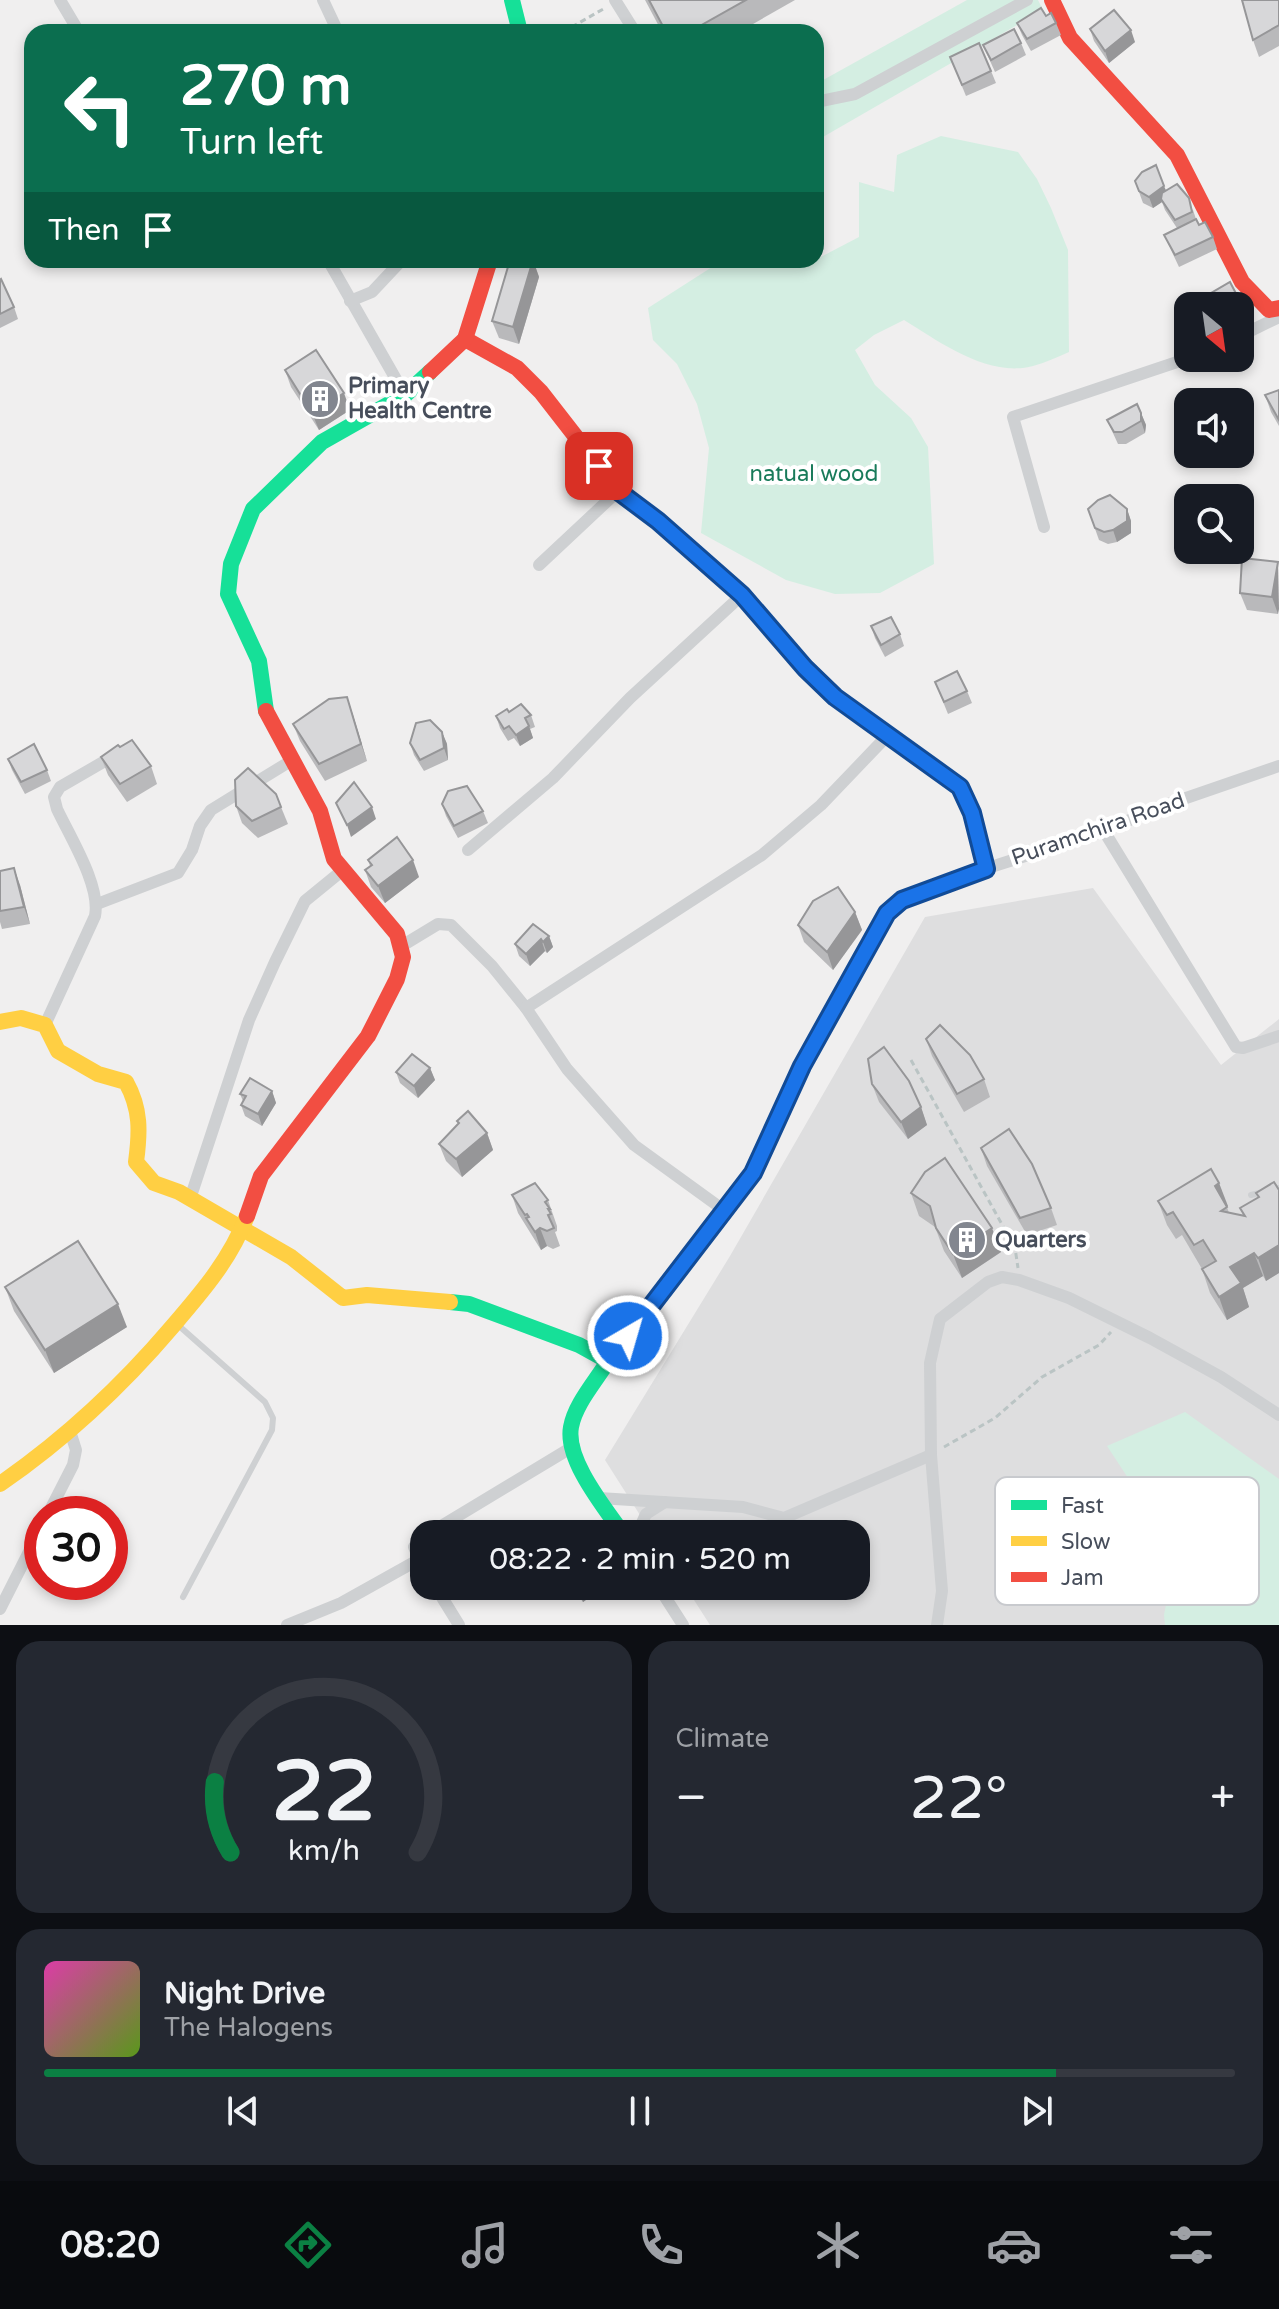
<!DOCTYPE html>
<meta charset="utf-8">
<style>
:root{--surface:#171b24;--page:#242831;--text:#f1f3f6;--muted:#9ea1a6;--line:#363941;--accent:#0b8043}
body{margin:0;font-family:"Varela Round",sans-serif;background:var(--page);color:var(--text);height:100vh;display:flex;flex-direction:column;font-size:30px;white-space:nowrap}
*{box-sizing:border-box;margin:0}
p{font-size:26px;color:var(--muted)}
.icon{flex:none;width:44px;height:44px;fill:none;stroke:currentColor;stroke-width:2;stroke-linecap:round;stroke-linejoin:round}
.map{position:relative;height:1625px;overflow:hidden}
.drawer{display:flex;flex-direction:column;gap:16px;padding:16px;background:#0d0f14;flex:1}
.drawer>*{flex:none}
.banner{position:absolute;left:24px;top:24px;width:800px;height:244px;border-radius:24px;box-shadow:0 4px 12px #0003;background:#0b6e4f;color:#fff;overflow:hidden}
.needle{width:52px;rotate:151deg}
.buttons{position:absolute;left:1174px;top:292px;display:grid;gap:16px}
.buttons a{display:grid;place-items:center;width:80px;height:80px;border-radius:16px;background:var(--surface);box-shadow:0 4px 12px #0003;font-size:40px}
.speed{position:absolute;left:24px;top:1496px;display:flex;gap:16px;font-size:40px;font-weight:700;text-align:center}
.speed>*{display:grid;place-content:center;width:104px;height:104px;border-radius:50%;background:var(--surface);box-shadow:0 4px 12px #0003;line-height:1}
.speed .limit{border:12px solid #d22;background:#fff;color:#111}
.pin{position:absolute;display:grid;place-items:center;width:68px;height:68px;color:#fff;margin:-34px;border-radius:16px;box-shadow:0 4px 12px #0006}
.me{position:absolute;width:88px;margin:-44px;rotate:38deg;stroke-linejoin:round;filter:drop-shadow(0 0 6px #0008)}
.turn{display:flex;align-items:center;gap:28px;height:168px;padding:0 24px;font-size:36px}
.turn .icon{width:104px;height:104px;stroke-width:2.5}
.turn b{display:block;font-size:56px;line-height:68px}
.then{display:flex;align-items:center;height:76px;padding:0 24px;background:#0003;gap:16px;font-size:30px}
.big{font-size:60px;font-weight:600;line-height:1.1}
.drawer .tile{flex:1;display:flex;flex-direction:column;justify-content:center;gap:12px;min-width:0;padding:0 28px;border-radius:24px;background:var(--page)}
.drawer .dial{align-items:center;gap:0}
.dial svg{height:208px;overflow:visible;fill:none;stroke:var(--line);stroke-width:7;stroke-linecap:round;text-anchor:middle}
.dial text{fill:var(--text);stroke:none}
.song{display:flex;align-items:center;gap:24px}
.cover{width:96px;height:96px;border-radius:12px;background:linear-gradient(135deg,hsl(320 70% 55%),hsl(90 70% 35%))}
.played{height:8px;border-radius:4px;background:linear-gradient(90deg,var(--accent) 85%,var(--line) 85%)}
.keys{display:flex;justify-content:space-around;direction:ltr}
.heat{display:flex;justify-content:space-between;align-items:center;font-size:44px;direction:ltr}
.drawer .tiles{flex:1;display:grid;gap:16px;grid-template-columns:1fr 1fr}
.tile:last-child{grid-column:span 2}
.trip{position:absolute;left:410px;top:1520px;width:460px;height:80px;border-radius:24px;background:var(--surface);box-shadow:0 4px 12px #0003;font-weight:600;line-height:80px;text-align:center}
.dock{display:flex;height:128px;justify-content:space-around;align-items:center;background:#090b0e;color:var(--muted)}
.dock .icon{width:56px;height:56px}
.dock .active{color:var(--accent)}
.dock b{font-size:36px;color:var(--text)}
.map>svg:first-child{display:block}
.education{fill:#dededf}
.green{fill:#d4eee2}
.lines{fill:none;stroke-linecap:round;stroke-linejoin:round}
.path{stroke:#bac4c4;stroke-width:3;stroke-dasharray:6 4;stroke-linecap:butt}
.lane{stroke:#ced0d2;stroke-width:6}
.street{stroke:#ced0d2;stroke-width:12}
.fast{stroke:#16e098;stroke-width:16}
.slow{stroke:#ffcf43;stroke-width:16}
.jam{stroke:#f24e42;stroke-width:16}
.wall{fill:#b9b9bb}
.shaded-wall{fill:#969698}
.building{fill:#d7d7d9;stroke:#969698;stroke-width:2}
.route-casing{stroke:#114b97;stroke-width:20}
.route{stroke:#1a73e8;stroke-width:14}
.labels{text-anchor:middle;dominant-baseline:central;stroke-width:8;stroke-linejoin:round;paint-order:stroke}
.poi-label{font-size:22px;font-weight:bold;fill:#474e5b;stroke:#fff;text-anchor:start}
.park-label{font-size:22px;fill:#197b5a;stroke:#fff}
.street-label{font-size:22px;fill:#474e5b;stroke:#fff}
.key{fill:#fff;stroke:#c8cace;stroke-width:2}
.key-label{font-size:22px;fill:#474e5b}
</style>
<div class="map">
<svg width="1279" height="1625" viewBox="0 0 1279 1625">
<rect width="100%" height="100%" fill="#f0efef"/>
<polygon class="education" points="1093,888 1221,1065 1279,1019 1279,1625 710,1625 685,1586 856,1586 856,1534 652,1534 605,1460 730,1256 925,917"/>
<g class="green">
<polygon points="967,0 1038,0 1043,10 816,141 816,84"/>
<path d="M 941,136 L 1018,152 L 1037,179 L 1051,208 L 1068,250 L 1069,352 C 1057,357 1045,363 1033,366 C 988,378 940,342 904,320 L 874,335 L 855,350 L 875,385 L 911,418 L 928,447 L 934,564 L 880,593 L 835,594 L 786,580 L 701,533 L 709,448 L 697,404 L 677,364 L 653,340 L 648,308 L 723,260 L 815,260 L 859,237 L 859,182 L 894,192 L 897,155 Z"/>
<polygon points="1185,1412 1279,1479 1279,1625 1165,1625 1164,1615 1174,1563 1175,1514 1134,1487 1107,1446"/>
</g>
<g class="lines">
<g class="path">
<polyline points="563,32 605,8"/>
<polyline points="911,1060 1015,1248 1018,1268"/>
<polyline points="944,1447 995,1418 1042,1377 1099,1345 1111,1332"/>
</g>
<g class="lane">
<polyline points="1251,1195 1279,1188"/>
<polyline points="178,1325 265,1402 273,1418 272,1430 183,1597"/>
</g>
<g class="street">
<polyline points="60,0 79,32"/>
<polyline points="323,0 338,32"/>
<polyline points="615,0 635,32"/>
<polyline points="816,102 855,94 1027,0"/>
<polyline points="328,260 405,395"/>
<polyline points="350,301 372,292 402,260"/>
<polyline points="1240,336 1279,317"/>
<polyline points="1044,527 1013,417 1189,358"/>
<polyline points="539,565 618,491"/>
<polyline points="1104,831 1236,1047 1243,1048 1279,1036"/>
<polyline points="468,850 553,778 630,698 742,595"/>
<polyline points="97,904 178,873 192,850 200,826 211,810 294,759"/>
<polyline points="400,947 438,924 451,925 492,966 526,1008 567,1069 634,1145 725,1211"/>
<polyline points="526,1008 762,855 821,805 887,736"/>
<path d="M 45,1025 L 95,916 C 101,886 70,837 57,809 L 54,797 L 60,787 L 117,754"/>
<polyline points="190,1199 249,1020 275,962 305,901 343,870"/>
<polyline points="608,1361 753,1173 802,1066 887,913 902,900 994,866 1104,831 1160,807 1279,766"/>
<polyline points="599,1498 743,1507 784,1518 931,1455"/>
<polyline points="48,1514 73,1465 76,1450 70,1431"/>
<polyline points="428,1534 574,1446"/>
<polyline points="637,1534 646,1514 665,1502"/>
<polyline points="424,1538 414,1547 424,1569"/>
<polyline points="435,1586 459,1625"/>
<polyline points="658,1586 683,1625"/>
<polyline points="0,1609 42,1526"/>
<polyline points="287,1625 341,1603 418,1560"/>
<polyline points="937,1625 942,1591 931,1455 930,1363 940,1319 988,1282 1002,1277 1019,1280 1069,1298 1150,1338 1221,1377 1279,1415"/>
</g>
<g class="fast">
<polyline points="512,0 520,32"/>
<polyline points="266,711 259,661 228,594 231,564 253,509 322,442 405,395 430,372"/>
<polyline points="891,737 960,787 972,813 986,869"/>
<path d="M 450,1302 L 469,1304 L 579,1345 L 608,1361 C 596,1381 575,1404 571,1427 C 565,1460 605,1508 623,1534"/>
</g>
<g class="slow">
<path d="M 0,1022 L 21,1018 L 45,1025 L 58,1051 L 98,1074 L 126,1082 C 141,1109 140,1132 136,1162 L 154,1183 L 179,1192 L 291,1257 L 343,1298 L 367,1295 L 450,1302"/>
<path d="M 0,1484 C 65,1439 121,1387 172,1327 C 202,1292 230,1260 247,1216"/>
</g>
<g class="jam">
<polyline points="1052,0 1070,38 1177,155 1242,282 1269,310 1279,308"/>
<polyline points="465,339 517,368 541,392 618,491 658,521 742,595 805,668 835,697 891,737"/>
<polyline points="430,372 465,339 490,260"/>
<polyline points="247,1216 261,1176 368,1036 397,979 403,957 397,934 334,859 320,811 266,711"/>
</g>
</g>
<g class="wall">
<polygon points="645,0 795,0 739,32 662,32"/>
<polygon points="1279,0 1279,46 1259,57 1253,40"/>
<polygon points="1046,16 1056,23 1061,35 1031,51 1022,35 1017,23"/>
<polygon points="1090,29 1135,42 1109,63 1094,41"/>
<polygon points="1021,43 1026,55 995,72 983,45"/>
<polygon points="950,57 991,71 996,83 966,96"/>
<polygon points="1135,181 1166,190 1193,210 1196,219 1199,225 1213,237 1217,249 1179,267 1164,235 1177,228 1165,210 1162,202 1153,208 1143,203"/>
<polygon points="533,260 539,277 519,344 499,338 492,321"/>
<polygon points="0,280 14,307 18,319 0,328"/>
<polygon points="285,370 350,410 319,430 291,387"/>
<polygon points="1279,390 1279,426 1271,412 1265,395"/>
<polygon points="1141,413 1146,425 1145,433 1126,444 1118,444 1107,420"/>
<polygon points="1088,509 1127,509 1131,521 1131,533 1117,542 1108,544 1099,540"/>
<polygon points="1278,562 1278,614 1247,610 1240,593"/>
<polygon points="871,626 900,634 904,646 885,657 875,638"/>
<polygon points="935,682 967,691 972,703 948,714"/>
<polygon points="347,697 367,761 325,781 300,741 293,724"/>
<polygon points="509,712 531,715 535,727 530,729 533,738 520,746 514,738 508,741 500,728 496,716"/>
<polygon points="442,732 447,744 448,760 424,771 414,755 410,743"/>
<polygon points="120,747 151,766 157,784 127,802 108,775 101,757"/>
<polygon points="8,759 47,770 51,781 25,794 12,770"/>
<polygon points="442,804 483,811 488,823 458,838 446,816"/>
<polygon points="236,806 281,807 288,824 258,838 242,823"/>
<polygon points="368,860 419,877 385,903 371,887 365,870 370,866"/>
<polygon points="0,871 20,885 30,924 2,929 0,922"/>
<polygon points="855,912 862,930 833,970 804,942 798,925"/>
<polygon points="549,936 553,947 547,953 545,951 530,966 519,956 515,944"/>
<polygon points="926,1039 984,1079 990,1097 964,1112 932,1056"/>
<polygon points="430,1068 435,1080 418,1098 400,1083 396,1072"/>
<polygon points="872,1084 921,1107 927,1125 908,1139 879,1102"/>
<polygon points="272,1091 276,1103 262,1126 245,1116 241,1105 243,1101 240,1094"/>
<polygon points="457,1121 487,1133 493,1150 462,1177 446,1161 439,1144 458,1124"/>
<polygon points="981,1148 1051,1208 1057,1225 1027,1235 987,1166"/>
<polygon points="1219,1183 1229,1213 1243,1215 1240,1208 1258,1198 1256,1193 1279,1190 1279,1273 1266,1281 1263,1276 1243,1288 1249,1307 1227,1320 1210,1293 1202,1269 1182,1235 1176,1239 1167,1225 1158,1201"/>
<polygon points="911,1193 1001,1252 962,1278 944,1251 935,1227 919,1216"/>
<polygon points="512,1195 548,1200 557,1226 557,1231 555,1232 560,1246 553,1249 547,1246 541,1250 518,1213"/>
<polygon points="5,1287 127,1327 54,1373 14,1311"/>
<polygon points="571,1586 606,1586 583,1602"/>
</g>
<g class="shaded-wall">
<polygon points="1131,30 1135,42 1109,63 1105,51"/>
<polygon points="1164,186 1169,197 1161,199 1162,202 1153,208 1149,197"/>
<polygon points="533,260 539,277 519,344 513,327"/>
<polygon points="1243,307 1247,318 1240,323 1240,309"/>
<polygon points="344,393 350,410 319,430 312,413"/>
<polygon points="1141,413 1146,425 1145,433 1141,421"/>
<polygon points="1127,509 1131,521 1131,533 1117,542 1113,530"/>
<polygon points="1278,562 1279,609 1278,614 1272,597"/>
<polygon points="347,697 353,715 367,761 361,744"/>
<polygon points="529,726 533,738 520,746 516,735"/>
<polygon points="442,732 447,744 448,760 444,748"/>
<polygon points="372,807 376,819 351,837 347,825"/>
<polygon points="413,860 419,877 385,903 378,886"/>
<polygon points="14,868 20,885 30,924 24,907"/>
<polygon points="855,912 862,930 833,970 827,952"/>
<polygon points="549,936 553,947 547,953 543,942"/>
<polygon points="541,939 545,951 530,966 526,954"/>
<polygon points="430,1068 435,1080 418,1098 414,1086"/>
<polygon points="272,1091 276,1103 262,1126 258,1114"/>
<polygon points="921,1107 927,1125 908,1139 901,1122"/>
<polygon points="487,1133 493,1150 462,1177 456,1159"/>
<polygon points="1219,1183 1228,1206 1223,1209 1215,1186"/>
<polygon points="540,1228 547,1246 541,1250 535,1232"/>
<polygon points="992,1228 1001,1252 962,1278 953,1254"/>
<polygon points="1279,1245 1279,1273 1266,1281 1258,1258"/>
<polygon points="1254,1253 1263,1276 1243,1288 1249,1307 1227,1320 1219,1297 1230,1267"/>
<polygon points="118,1304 127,1327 54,1373 45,1350"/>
<polygon points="578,1586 606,1586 583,1602"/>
</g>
<g class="building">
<polygon points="649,0 746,0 689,32 666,32"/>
<polygon points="1242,0 1279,0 1279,25 1253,40"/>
<polygon points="1041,8 1046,16 1051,13 1056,23 1027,39 1017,23"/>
<polygon points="1114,10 1131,30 1105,51 1090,29"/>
<polygon points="1014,29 1021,43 991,60 983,45"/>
<polygon points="979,43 991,71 962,85 950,57"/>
<polygon points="1156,165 1164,186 1149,197 1139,191 1135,181 1142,172"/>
<polygon points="1177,184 1189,198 1192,212 1175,220 1161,199 1162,193"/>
<polygon points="1196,219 1199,225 1205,222 1213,237 1175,255 1164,235"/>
<polygon points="510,260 533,260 513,327 492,321"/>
<polygon points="1,279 14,307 0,314 0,280"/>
<polygon points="1230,282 1243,307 1240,309 1240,306 1210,306 1206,296"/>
<polygon points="316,350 344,393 312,413 285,370"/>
<polygon points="1279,390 1279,420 1265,395"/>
<polygon points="1137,404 1141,413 1141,421 1122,432 1114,432 1107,420"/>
<polygon points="1110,495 1127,509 1127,521 1113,530 1104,532 1095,528 1088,509 1098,500"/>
<polygon points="1242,558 1278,562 1272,597 1240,593"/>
<polygon points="891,617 900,634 881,645 871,626"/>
<polygon points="957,671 967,691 944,702 935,682"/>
<polygon points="347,697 361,744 319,764 293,724 329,699"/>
<polygon points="521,704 531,715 525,718 529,726 516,735 509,726 504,729 496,716 507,709 509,712"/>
<polygon points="430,720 442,732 444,748 420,760 410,743 416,723"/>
<polygon points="132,740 151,766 120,784 101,757 118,745 120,747"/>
<polygon points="34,744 47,770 21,782 8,759"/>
<polygon points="248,768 276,794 281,807 252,821 236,806 235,780"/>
<polygon points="354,782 372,807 347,825 336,803"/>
<polygon points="467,786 483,811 454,826 442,804 448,791"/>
<polygon points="397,837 413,860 378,886 365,870 372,865 368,860"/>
<polygon points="14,868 24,907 0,911 0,871"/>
<polygon points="838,887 855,912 827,952 798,925 813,901"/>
<polygon points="533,924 549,936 543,942 541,939 526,954 515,944"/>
<polygon points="940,1025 970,1055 984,1079 957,1094 926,1039"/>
<polygon points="884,1047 909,1081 921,1107 901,1122 872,1084 868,1059"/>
<polygon points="412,1054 430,1068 414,1086 396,1072"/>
<polygon points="250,1078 272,1091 258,1114 241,1105 246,1096 240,1094"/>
<polygon points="468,1111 487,1133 456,1159 439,1144 459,1123 457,1121"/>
<polygon points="1009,1129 1032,1164 1051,1208 1020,1218 981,1148"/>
<polygon points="945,1158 992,1228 953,1254 936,1228 930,1206 911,1193 925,1172"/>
<polygon points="1211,1169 1219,1183 1215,1186 1227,1207 1221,1211 1245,1216 1240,1208 1259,1197 1256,1193 1274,1182 1279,1190 1279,1245 1258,1258 1254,1253 1230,1267 1241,1283 1219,1297 1202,1269 1216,1261 1203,1240 1194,1245 1173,1212 1167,1215 1158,1201"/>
<polygon points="535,1183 548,1200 545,1202 550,1209 548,1209 551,1214 548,1215 554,1228 547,1231 540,1228 535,1232 526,1218 529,1217 527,1214 525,1215 512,1195"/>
<polygon points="78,1241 118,1304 45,1350 5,1287"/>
<polygon points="611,1526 616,1534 599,1534"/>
</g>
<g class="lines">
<defs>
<polyline id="route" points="599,466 618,491 658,521 742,595 805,668 835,697 960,787 972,813 986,869 902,900 887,913 802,1066 753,1173 628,1336"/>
</defs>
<use href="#route" class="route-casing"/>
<use href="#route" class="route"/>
</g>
<defs>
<symbol id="building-disc" viewBox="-11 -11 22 22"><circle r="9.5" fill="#82868f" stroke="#fff"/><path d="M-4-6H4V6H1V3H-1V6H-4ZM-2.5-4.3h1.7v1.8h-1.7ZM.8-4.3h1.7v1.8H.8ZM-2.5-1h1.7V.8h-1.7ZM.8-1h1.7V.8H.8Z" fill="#fff"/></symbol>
</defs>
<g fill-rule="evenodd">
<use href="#building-disc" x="298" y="377" width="44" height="44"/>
<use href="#building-disc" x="945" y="1218" width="44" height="44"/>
</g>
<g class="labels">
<g class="poi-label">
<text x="348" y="386">Primary<tspan x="348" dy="25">Health Centre</tspan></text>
<text x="995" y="1240">Quarters</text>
</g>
<g class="park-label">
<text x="814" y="474">natual wood</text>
</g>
<g class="street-label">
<text transform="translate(1098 829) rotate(-19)">Puramchira Road</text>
</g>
</g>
<rect x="995" y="1477" width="264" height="128" rx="12" class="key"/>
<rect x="1011" y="1500" width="36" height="10" fill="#16e098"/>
<rect x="1011" y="1536" width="36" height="10" fill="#ffcf43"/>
<rect x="1011" y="1572" width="36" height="10" fill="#f24e42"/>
<g class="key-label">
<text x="1061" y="1513">Fast</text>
<text x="1061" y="1549">Slow</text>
<text x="1061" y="1585">Jam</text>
</g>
</svg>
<div class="buttons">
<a><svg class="needle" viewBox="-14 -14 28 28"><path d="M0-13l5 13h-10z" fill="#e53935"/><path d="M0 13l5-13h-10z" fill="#9ea1a6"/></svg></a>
<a><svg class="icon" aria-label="sound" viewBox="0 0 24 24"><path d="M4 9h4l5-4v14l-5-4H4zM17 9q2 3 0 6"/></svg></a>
<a><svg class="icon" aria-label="search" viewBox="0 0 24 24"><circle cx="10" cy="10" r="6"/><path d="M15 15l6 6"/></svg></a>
</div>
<div class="speed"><div class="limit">30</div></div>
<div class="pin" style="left:599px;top:466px;background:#d93025"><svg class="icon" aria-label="arrive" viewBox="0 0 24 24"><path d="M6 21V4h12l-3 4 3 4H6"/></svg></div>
<svg class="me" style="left:628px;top:1336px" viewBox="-20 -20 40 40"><circle r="17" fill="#1a73e8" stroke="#fff" stroke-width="3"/><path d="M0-11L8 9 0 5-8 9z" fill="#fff"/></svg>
<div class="trip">08:22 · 2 min · 520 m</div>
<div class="banner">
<div class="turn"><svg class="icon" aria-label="left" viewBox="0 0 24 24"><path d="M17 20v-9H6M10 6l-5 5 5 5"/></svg><div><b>270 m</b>Turn left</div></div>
<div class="then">Then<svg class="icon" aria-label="arrive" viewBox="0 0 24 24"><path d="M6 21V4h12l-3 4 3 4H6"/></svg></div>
</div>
</div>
<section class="drawer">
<div class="tiles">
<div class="tile dial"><svg viewBox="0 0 100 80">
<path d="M14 69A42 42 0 1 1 86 69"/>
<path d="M14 69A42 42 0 0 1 8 42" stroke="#0b8043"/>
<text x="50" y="56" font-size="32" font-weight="700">22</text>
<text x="50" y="72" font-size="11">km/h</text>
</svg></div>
<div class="tile"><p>Climate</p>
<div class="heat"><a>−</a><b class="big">22°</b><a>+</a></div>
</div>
<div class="tile">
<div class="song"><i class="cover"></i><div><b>Night Drive</b><p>The Halogens</p></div></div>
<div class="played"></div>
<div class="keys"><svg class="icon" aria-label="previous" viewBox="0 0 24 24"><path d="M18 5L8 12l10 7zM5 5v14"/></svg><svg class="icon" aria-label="pause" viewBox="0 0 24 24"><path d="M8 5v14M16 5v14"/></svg><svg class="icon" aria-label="next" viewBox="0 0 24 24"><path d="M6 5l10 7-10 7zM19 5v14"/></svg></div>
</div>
</div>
</section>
<nav class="dock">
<b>08:20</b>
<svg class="icon active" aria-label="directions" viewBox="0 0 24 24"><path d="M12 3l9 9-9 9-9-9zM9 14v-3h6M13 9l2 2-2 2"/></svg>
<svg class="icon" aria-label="music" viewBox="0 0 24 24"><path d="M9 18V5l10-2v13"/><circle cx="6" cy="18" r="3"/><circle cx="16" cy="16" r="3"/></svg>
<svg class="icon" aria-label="phone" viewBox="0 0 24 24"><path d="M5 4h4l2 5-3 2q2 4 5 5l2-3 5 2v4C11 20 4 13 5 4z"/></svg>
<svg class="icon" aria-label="climate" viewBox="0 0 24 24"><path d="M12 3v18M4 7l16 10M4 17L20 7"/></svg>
<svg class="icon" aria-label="car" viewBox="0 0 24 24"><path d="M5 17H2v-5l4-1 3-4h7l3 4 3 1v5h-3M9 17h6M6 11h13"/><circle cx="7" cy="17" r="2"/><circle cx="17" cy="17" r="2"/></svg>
<svg class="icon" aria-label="filters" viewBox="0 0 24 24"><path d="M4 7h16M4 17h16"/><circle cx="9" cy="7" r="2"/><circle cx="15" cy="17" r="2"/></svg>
</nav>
